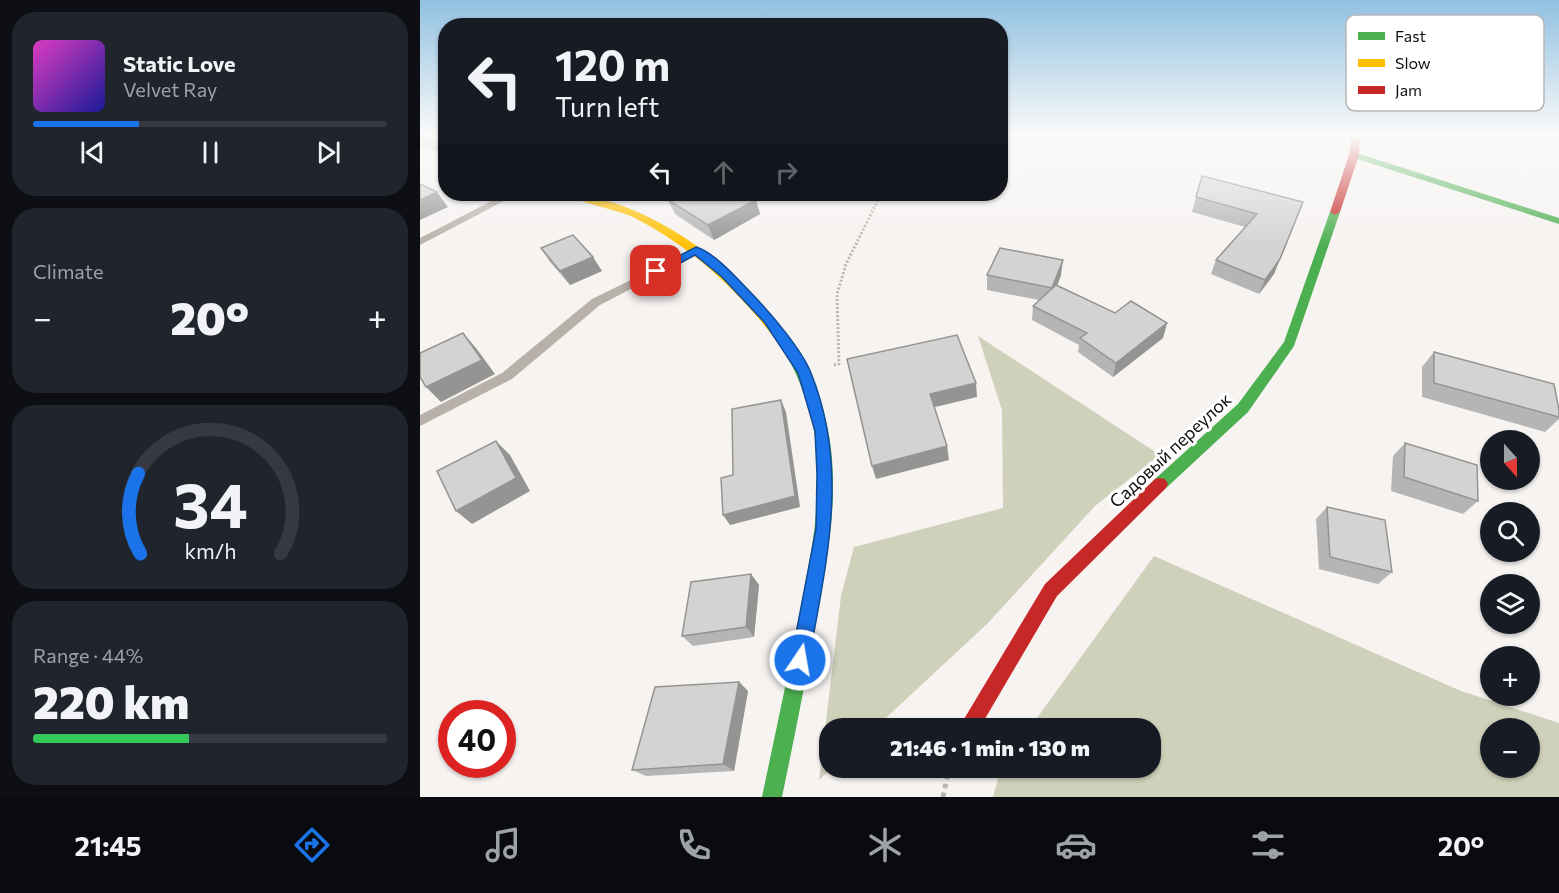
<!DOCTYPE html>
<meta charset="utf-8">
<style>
:root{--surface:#171b24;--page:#20242c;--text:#f1f3f6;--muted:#9ea1a6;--line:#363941;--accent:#1a73e8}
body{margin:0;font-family:Commissioner,sans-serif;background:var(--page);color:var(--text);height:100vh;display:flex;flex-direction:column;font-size:22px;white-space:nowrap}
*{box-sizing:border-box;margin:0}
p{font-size:20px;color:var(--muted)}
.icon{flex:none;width:33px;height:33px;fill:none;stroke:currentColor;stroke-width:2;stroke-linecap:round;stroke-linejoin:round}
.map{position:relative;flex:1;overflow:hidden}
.sheet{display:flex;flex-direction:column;gap:12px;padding:12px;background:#0d0f14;width:420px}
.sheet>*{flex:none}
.banner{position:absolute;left:18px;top:18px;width:570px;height:183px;border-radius:24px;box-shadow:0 2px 4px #0004;background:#171b24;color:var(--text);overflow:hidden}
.needle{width:39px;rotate:159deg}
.tools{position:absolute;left:1060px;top:430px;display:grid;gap:12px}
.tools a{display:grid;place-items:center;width:60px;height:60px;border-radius:50%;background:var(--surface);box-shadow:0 2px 4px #0004;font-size:30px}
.speed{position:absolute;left:18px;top:700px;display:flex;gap:12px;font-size:30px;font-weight:700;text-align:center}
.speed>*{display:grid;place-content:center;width:78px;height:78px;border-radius:50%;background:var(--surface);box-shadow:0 2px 4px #0004;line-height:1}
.speed .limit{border:9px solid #d22;background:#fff;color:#111}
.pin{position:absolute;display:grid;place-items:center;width:51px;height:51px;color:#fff;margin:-26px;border-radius:12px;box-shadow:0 3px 9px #0006}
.me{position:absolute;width:66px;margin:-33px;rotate:12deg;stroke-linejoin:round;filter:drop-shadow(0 0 4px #0008)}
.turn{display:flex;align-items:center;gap:21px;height:126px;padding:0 18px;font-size:27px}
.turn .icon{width:78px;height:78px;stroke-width:2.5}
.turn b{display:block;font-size:42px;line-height:51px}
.lanes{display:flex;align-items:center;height:57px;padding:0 18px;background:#0003;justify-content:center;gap:30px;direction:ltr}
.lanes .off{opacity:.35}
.big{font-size:45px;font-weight:800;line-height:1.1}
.sheet .card{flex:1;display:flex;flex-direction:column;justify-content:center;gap:9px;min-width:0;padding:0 21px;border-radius:24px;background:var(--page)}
.sheet .dial{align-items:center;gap:0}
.dial svg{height:156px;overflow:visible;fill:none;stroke:var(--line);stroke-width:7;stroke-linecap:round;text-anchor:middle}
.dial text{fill:var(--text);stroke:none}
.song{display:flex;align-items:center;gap:18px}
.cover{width:72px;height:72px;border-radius:9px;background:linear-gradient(135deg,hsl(310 70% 55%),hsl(240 70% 35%))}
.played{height:6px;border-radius:3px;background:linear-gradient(90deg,var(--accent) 30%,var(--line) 30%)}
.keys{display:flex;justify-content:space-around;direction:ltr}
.heat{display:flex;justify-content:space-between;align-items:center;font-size:33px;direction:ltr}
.charge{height:9px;border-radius:4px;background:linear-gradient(90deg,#34c759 44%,var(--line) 0)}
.trip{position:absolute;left:399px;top:718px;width:342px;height:60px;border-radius:24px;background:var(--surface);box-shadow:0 2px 4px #0004;font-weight:800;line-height:60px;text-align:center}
.menu{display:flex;height:96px;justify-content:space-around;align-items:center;background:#090b0e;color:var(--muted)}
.menu .icon{width:42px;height:42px}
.menu .selected{color:var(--accent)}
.menu b{font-size:27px;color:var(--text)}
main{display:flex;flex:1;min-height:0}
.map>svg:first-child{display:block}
.forest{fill:#cfd1ba;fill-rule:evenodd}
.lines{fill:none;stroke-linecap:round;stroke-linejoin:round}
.path-far1{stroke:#bab6b0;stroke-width:3;stroke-dasharray:2 2;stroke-linecap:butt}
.path{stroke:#bab6b0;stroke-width:5;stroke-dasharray:4.5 4.5;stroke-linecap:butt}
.lane{fill:#b8b1a9;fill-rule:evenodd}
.street{fill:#b8b1a9;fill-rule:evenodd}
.fast{fill:#4caf50;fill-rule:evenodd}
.slow{fill:#ffc107;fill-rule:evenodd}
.jam{fill:#c62828;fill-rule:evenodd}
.wall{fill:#b6b5b5}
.shaded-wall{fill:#949493}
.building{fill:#d4d3d2;stroke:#949493;stroke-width:1.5}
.route{fill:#1a73e8;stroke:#114b97;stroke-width:1.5}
.labels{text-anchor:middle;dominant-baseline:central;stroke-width:6;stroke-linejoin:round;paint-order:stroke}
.street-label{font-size:18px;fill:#110f0e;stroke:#fff}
.key{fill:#fff;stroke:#b8b7b7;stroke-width:1.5}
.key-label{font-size:16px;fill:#110f0e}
</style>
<main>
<section class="sheet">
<div class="card">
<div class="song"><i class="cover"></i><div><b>Static Love</b><p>Velvet Ray</p></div></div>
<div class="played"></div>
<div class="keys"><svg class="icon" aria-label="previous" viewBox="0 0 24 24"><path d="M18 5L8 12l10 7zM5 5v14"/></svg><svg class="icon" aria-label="pause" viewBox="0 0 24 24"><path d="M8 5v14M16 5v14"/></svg><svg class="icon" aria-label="next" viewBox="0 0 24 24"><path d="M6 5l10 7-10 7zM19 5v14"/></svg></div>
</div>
<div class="card"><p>Climate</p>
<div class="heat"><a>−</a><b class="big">20°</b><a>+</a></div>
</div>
<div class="card dial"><svg viewBox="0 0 100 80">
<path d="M14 69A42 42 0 1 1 86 69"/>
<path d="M14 69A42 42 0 0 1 13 28" stroke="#1a73e8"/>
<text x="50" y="56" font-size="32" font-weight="700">34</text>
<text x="50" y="72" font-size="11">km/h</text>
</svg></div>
<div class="card"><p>Range · 44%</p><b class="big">220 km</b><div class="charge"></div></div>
</section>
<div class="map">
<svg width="1139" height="797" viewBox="0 0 1139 797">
<rect width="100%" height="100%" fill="#f6f3f1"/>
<g class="forest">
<polygon points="558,336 740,455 675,506 567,624 454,729 410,729 410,768 412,768 399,780 421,596 434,547 583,508 582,410"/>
<path d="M 734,556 L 1041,691 L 1139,723 L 1139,797 L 573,797 L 581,768 L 730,768 L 730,729 L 609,729 ZM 1071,729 L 1110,729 L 1110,768 L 1071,768 Z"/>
</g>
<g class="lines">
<polyline class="path-far1" points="414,365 419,364 417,294 426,264 461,194"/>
<polyline class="path" points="523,797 529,768"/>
<g class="lane">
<polygon points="85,194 97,194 0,245 0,238"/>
<polygon points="276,248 280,249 280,253 180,305 92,379 0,426 0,415 82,373 172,299"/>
</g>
<polygon class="street" points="0,135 26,143 26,154 0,146"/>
<g class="fast">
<polygon points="931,153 937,153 1139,218 1139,224 931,157"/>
<polygon points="915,209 920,212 874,346 828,412 745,489 740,490 735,489 732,484 735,479 818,404 864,342 910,212"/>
<path d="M 370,345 L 374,347 C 387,368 398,389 404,413 C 423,481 408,555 396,622 C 386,680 374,739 362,797 L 342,797 C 354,739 367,681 378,622 C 391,555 408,481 390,413 C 384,390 375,371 364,350 Z"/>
</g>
<path class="slow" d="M 148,194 C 162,192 175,197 188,201 C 261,223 337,285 376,350 L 374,353 L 366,353 C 324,296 276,249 213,217 C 195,209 161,204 148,194 Z"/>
<g class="jam">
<polygon points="932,135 940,135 939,155 920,212 915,215 910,212 929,155"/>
<polygon points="740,478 745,479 748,484 745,489 637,596 559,729 538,729 625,584 735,479"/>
</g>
</g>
<g class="wall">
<polygon points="782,176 883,202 854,274 839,294 791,274 796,260 825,227 772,212"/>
<polygon points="248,200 336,200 340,214 294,240 255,214"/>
<polygon points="121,248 182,271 150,285 130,262"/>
<polygon points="567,275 641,275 637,285 695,313 747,323 743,338 693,377 658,352 659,345 612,320 613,306 619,300 567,290"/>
<polygon points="1014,352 1139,410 1139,419 1125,432 1002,397 1002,367"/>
<polygon points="985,443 1058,501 1043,514 971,491 973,456"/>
<polygon points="907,507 972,572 958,584 899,569 896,519"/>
<polygon points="331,574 339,585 334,637 273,646 262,636"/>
<polygon points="319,682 328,691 314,771 226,776 212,770"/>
</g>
<g class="shaded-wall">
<polygon points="17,192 28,207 0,220 0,200"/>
<polygon points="336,200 340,214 294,240 288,225"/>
<polygon points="173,257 182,271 150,285 140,271"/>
<polygon points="860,259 854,274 839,294 845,280"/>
<polygon points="643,260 641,275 631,303 632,288"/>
<polygon points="747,323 743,338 693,377 696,363"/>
<polygon points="43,333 56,348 75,374 21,402 6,387"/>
<polygon points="556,383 557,397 511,408 510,394"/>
<polygon points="361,400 366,412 380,507 310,525 303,515"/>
<polygon points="76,441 90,455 110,491 52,524 36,511"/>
<polygon points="527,446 529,460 456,479 452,466"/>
<polygon points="331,574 339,585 334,637 326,627"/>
<polygon points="319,682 328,691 314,771 303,764"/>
</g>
<g class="building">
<polygon points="782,176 883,202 860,259 845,280 796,260 837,214 776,197"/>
<polygon points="0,184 17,192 0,200"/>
<polygon points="261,194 324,194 336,200 288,225 248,200"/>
<polygon points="153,235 173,257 140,271 121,248"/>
<polygon points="580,248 643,260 632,288 567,275"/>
<polygon points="636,285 695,313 711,301 747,323 696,363 660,338 667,333 613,306"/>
<polygon points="43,333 62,360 6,387 0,377 0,353"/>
<polygon points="537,335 556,383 510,394 527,446 452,466 427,359"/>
<polygon points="1014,352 1134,384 1139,410 1139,417 1014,383"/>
<polygon points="361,400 375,496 303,515 301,478 313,475 312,409"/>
<polygon points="76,441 96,478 36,511 17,471"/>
<polygon points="985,443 1057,465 1058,501 984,477"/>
<polygon points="907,507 965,520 972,572 910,557"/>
<polygon points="331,574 326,627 262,636 271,582"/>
<polygon points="319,682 303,764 212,770 235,687"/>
</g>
<linearGradient id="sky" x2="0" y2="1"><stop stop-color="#91c1e1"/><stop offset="0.55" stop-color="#fbfaf9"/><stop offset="1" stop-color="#fbfaf9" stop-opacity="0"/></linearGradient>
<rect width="1139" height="247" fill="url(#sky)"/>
<path class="route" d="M 276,247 C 296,253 320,282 335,297 C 352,315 382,350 391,373 C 430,470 406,562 389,660 L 386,667 L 380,670 L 373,667 L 371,660 L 396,529 L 397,474 L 395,431 L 378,373 L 345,323 L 302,277 L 275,255 L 240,274 L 232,274 L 230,271 Z"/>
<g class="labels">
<g class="street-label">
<text transform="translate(750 450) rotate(-43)">Садовый переулок</text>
</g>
</g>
<rect x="926" y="15" width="198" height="96" rx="9" class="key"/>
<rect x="938" y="32" width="27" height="8" fill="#4caf50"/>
<rect x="938" y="59" width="27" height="8" fill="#ffc107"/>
<rect x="938" y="86" width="27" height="8" fill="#c62828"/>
<g class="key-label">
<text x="975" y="42">Fast</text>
<text x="975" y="69">Slow</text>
<text x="975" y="96">Jam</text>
</g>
</svg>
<div class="tools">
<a><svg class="needle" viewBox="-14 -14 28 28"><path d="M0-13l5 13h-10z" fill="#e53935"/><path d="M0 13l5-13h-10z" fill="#9ea1a6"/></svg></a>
<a><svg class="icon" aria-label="search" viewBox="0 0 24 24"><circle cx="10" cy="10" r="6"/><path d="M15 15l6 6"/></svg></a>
<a><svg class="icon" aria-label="layers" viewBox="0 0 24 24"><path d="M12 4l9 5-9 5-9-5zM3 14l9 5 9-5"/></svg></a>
<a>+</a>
<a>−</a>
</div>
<div class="speed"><div class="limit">40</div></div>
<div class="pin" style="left:236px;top:271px;background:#d93025"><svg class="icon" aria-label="arrive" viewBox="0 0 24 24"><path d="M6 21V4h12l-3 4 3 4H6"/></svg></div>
<svg class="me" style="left:380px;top:660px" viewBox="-20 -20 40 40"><circle r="17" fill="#1a73e8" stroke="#fff" stroke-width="3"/><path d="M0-11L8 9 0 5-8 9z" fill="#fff"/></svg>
<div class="trip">21:46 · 1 min · 130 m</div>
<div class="banner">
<div class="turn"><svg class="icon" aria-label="left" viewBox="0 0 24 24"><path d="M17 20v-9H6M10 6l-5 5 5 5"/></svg><div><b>120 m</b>Turn left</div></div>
<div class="lanes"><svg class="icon" aria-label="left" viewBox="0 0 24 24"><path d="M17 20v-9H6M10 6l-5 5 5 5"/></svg><svg class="icon off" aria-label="ahead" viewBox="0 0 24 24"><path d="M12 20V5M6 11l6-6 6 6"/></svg><svg class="icon off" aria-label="right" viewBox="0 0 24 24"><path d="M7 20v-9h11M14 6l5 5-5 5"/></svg></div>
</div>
</div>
</main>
<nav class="menu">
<b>21:45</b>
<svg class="icon selected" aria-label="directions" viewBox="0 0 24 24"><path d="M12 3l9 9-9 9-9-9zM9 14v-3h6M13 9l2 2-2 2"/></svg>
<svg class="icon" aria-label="music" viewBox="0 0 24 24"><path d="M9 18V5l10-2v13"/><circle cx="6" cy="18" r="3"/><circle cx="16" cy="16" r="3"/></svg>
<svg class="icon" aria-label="phone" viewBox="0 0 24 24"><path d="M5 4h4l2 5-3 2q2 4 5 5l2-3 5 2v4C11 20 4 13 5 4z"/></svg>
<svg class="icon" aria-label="climate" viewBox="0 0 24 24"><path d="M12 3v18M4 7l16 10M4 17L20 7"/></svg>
<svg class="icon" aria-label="car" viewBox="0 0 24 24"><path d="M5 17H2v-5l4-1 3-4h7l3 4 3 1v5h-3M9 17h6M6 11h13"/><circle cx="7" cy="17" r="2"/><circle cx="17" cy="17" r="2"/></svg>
<svg class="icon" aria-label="filters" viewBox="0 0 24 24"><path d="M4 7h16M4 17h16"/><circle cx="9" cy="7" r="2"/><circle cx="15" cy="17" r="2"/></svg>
<b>20°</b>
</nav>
